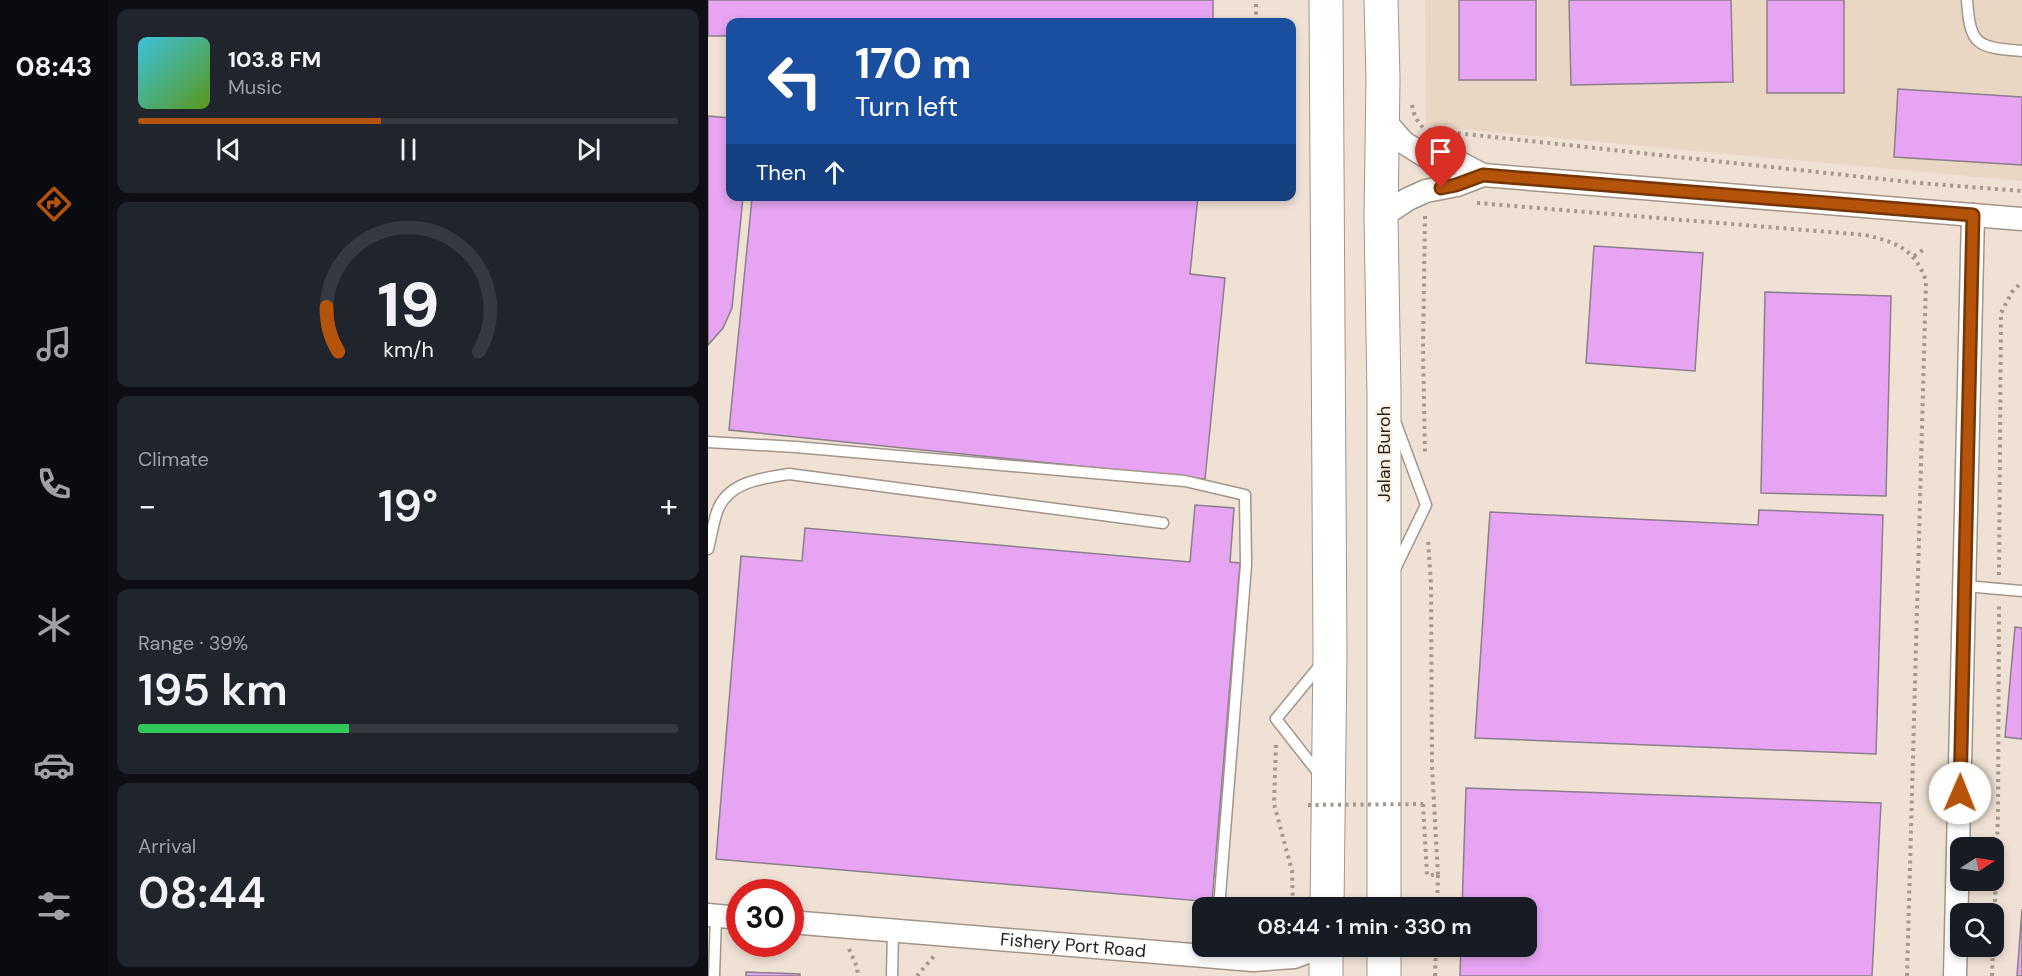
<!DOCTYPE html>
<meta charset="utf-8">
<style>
:root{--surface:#171b24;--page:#20242c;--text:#f1f3f6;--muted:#9ea1a6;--line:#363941;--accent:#b45309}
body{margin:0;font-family:"DM Sans",sans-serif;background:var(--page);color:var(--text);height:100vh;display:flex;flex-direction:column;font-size:22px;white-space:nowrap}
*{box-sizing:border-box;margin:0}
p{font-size:20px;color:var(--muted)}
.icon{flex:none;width:33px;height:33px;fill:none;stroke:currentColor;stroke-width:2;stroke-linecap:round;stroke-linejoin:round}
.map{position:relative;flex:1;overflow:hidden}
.details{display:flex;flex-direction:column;gap:9px;padding:9px;background:#0d0f14;width:600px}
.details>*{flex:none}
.hud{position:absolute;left:18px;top:18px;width:570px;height:183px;border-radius:12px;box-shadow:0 3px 9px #0003;background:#1a4fa0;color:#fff;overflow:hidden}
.needle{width:39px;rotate:78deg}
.tools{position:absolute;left:1242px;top:837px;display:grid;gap:12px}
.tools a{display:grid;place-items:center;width:54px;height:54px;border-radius:12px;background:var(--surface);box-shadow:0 3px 9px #0003;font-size:30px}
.speed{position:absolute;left:18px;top:879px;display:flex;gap:12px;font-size:30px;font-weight:700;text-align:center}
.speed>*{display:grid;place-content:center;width:78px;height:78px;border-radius:50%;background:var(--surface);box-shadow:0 3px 9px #0003;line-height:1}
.speed .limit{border:9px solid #d22;background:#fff;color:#111}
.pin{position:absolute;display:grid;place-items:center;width:51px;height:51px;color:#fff;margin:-62px -26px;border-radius:50% 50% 50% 0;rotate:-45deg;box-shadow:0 0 6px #0007}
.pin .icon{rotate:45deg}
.me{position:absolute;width:66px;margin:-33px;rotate:1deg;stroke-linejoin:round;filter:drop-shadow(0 0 4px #0008)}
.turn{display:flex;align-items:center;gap:21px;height:126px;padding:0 30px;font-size:27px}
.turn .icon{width:78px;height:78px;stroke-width:2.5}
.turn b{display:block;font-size:42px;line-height:51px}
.then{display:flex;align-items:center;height:57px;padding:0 30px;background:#0003;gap:12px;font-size:22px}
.big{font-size:45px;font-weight:600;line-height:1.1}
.details .tile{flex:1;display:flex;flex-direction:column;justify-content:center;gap:9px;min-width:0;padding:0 21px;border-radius:12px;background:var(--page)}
.details .dial{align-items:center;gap:0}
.dial svg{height:156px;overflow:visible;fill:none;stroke:var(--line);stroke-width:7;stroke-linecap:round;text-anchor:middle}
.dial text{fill:var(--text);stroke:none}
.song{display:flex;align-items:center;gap:18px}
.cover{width:72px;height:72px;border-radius:9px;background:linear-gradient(135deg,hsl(190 70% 55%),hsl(90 70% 35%))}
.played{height:6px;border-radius:3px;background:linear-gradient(90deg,var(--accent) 45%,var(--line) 45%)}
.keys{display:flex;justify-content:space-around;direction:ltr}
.heat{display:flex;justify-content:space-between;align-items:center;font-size:33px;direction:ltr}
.charge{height:9px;border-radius:4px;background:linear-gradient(90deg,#34c759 39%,var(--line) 0)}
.trip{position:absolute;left:484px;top:897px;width:345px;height:60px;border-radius:12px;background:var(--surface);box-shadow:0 3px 9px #0003;font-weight:600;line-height:60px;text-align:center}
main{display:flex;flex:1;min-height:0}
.menu{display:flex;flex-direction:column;width:108px;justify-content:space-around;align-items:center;background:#090b0e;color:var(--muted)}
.menu .icon{width:42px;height:42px}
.menu .active{color:var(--accent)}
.menu b{font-size:27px;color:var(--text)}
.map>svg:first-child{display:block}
.built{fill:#e9d6c3}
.building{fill:#e6a4f2;stroke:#8b7f8c;stroke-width:1.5}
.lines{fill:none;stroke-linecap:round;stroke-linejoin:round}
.service-casing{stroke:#a29589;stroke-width:13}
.minor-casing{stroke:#a29589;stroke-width:25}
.trunk-casing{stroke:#a29589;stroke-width:35}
.path{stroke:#a4998f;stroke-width:4;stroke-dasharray:3 4.5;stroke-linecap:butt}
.service{stroke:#fff;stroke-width:10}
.minor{stroke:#fff;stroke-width:22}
.trunk{stroke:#fff;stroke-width:33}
.path-bridge{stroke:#a4998f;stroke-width:4;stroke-dasharray:3 4.5;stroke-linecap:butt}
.route-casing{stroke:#753606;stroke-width:15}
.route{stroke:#b45309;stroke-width:10}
.labels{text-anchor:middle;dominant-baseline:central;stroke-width:4.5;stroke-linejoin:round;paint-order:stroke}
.street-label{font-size:18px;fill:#231e19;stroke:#fceee1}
</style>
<main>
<nav class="menu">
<b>08:43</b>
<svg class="icon active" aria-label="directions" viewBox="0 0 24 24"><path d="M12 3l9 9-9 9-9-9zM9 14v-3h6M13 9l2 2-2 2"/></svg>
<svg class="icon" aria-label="music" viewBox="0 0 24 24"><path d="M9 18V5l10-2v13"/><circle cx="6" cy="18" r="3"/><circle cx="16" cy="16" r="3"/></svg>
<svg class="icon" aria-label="phone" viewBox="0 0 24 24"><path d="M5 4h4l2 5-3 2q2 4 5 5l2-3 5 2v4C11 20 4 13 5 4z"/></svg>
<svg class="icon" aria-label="climate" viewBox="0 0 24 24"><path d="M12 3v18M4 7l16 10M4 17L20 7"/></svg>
<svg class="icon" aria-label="car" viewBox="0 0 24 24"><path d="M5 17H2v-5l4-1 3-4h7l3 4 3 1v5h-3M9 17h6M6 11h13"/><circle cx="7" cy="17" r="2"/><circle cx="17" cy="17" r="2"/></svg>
<svg class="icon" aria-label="filters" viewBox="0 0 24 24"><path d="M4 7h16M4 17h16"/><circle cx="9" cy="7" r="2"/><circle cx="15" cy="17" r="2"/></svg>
</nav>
<section class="details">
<div class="tile">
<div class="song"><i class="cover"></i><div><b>103.8 FM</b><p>Music</p></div></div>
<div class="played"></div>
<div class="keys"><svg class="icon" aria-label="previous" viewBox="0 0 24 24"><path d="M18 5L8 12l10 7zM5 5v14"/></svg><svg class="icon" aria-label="pause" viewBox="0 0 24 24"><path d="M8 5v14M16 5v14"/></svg><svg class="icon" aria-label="next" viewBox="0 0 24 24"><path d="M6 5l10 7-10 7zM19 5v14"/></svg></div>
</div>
<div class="tile dial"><svg viewBox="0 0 100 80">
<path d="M14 69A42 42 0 1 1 86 69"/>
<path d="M14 69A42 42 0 0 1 8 46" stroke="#b45309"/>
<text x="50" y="56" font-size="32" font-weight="700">19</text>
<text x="50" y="72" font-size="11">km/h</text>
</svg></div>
<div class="tile"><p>Climate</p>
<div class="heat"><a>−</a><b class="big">19°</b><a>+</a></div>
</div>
<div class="tile"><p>Range · 39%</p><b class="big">195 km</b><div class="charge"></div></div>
<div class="tile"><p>Arrival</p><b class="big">08:44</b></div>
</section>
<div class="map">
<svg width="1314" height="976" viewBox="0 0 1314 976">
<rect width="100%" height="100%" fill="#efe1d4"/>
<polygon class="built" points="717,0 1314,0 1314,181 718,126"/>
<g class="building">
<polygon points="0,0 505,0 505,22 22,22 22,36 0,36"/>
<rect x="751" y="0" width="77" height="80"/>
<polygon points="861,0 1023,0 1025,82 863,85"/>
<rect x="1059" y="0" width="77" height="93"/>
<polygon points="1190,89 1314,97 1314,165 1186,157"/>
<polygon points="0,116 22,118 22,196 490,196 482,274 517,278 497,479 21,430 44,198 35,197 24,308 15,328 0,345"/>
<polygon points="886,246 995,253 987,371 878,363"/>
<polygon points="1057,292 1183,296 1178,496 1053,493"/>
<polygon points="487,505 526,508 522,562 532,563 504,902 8,859 33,556 94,561 97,528 482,562"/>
<polygon points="1051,510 1175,515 1168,754 767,738 782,512 1050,525"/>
<polygon points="1307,627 1314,628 1314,739 1297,737"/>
<polygon points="758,788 1173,803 1164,976 752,976 753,946 819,946 819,908 754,908"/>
<polygon points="1314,909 1314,976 1309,976"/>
<polygon points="38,972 92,974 92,976 38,976"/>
</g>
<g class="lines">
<defs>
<g id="service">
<path d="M 1259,0 C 1262,47 1270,47 1314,51"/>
<polyline points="0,442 88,447 477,481 537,495 538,565 511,908"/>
<path d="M 0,549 C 3,537 5,523 9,512 C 19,482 54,478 81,474 L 455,523"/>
<polyline points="687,569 718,505 688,424"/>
<polyline points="1257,586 1314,591"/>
<polyline points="612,775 568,719 614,663"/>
<polyline points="6,976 8,916"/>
<polyline points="184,976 185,930"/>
</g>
<g id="minor">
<polyline points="675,119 695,142 717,156 750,162 775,175 1314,219"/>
<polyline points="673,217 700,199 718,191 749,185 775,175"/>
<polyline points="0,915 32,918"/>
<path id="s1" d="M 82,922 L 545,960 L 586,957 L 615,946"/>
<polyline points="1247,976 1265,215"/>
</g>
<g id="trunk">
<polyline points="618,0 622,653 619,908"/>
<polyline points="673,0 675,79 673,217 676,393 676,908"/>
<polyline points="618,946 618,976"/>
<polyline points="676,946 676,976"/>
</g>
</defs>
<use href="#service" class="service-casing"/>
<use href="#minor" class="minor-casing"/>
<use href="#trunk" class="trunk-casing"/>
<g class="path">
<polyline points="548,22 548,0"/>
<polyline points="704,105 707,117 715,128"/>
<polyline points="720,130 1211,183 1314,191"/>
<path d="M 769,203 L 1157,235 C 1188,242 1207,249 1218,281 L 1199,976"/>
<polyline points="717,216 715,348 717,454"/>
<polyline points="1206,256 1218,248"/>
<polyline points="1291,575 1293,313 1304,292 1314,282"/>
<polyline points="568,745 566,804 584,871 585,908"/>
<polyline points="715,804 719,875 730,875 724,766 723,585 720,539"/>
<polyline points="729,908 730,875"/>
<polyline points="1286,932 1290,814 1291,603"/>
<polyline points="141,949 149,967 150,976"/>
<polyline points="209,976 226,956"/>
<polyline points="727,976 728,946"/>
<polyline points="1284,976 1285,946"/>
</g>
<use href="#service" class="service"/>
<use href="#minor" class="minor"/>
<use href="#trunk" class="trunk"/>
<polyline class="path-bridge" points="600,805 715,804"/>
</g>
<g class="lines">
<defs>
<polyline id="route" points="733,188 748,185 775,175 1265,215 1252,793"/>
</defs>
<use href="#route" class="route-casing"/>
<use href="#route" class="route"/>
</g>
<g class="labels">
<g class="street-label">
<text transform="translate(676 454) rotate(-90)">Jalan Buroh</text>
<text stroke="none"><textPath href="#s1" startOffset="284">Fishery Port Road</textPath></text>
</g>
</g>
</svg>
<div class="tools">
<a><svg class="needle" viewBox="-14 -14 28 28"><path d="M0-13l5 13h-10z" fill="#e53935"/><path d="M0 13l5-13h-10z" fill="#9ea1a6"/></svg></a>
<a><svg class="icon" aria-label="search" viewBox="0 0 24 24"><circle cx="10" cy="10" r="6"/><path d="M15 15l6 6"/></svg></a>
</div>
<div class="speed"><div class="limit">30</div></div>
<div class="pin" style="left:733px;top:188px;background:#d93025"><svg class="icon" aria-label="arrive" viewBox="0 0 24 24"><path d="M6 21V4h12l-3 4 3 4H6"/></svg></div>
<svg class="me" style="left:1252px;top:793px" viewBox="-20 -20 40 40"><circle r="19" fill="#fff"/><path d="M0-13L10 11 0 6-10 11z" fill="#b45309"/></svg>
<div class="trip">08:44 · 1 min · 330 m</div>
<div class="hud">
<div class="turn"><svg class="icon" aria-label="left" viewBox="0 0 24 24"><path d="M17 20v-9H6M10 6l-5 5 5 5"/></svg><div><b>170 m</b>Turn left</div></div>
<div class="then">Then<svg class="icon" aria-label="ahead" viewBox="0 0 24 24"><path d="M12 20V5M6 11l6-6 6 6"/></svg></div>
</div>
</div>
</main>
